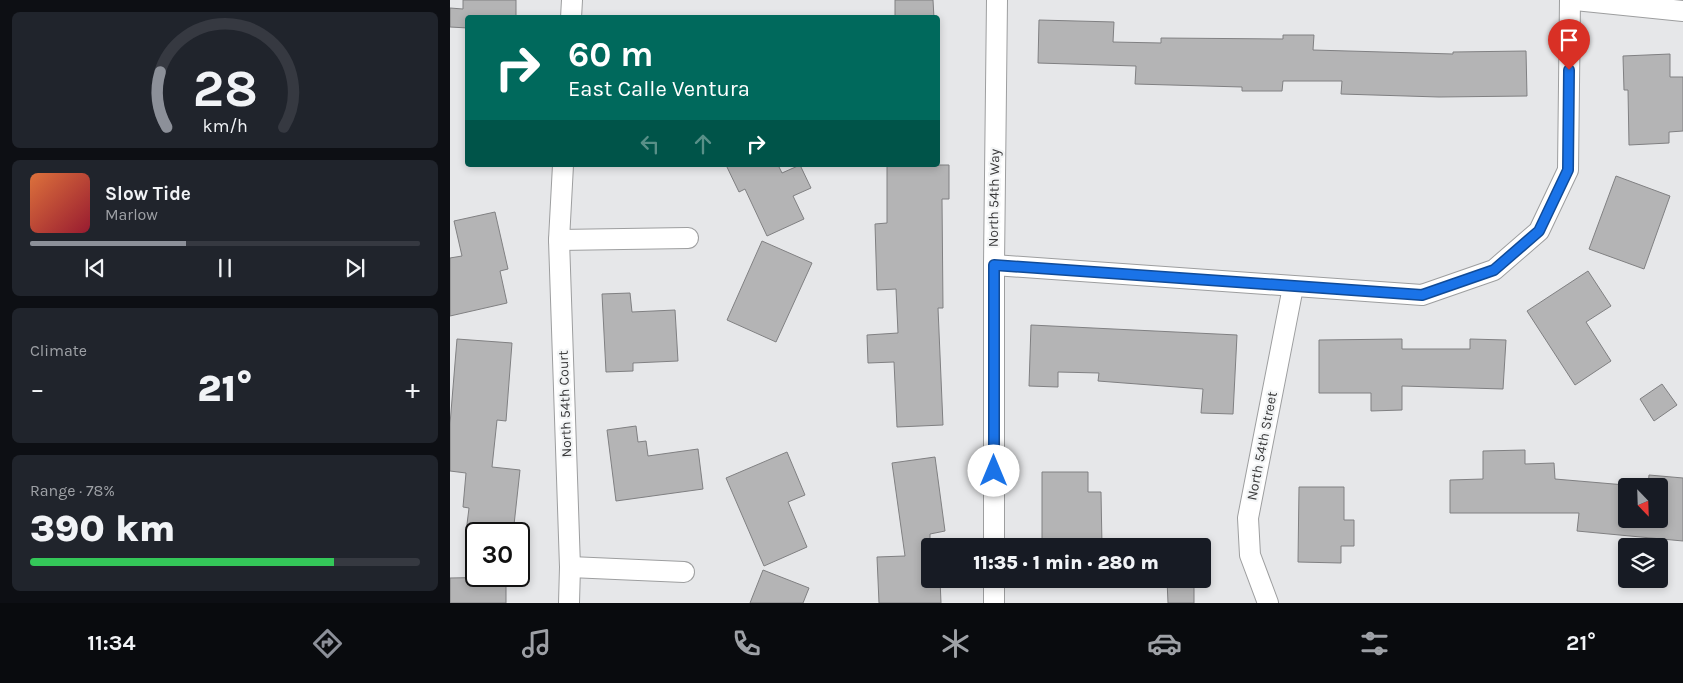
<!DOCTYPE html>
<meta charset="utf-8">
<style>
:root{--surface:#171b24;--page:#20242c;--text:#f1f3f6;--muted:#9ea1a6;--line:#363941;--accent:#8c9099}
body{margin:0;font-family:Karla,sans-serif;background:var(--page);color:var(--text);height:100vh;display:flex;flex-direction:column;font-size:19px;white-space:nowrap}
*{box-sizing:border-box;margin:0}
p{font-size:16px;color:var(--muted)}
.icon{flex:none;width:28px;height:28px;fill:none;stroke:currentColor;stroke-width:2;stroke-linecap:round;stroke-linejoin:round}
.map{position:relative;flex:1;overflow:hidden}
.panel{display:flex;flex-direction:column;gap:12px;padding:12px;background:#0d0f14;width:450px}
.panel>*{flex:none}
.guide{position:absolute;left:15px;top:15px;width:475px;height:152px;border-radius:5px;box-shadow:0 2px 8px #0003;background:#00695c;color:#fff;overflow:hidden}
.needle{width:32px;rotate:157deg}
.tools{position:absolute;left:1168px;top:478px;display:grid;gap:10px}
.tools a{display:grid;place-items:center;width:50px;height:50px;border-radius:5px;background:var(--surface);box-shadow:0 2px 8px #0003;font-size:25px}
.speed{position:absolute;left:15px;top:522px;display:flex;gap:10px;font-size:25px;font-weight:700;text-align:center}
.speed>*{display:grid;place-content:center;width:65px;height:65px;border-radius:50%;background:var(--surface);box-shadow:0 2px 8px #0003;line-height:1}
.speed .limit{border:2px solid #111;border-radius:8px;background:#fff;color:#111}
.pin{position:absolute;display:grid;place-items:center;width:42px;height:42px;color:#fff;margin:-51px -21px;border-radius:50% 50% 50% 0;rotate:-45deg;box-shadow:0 0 5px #0007}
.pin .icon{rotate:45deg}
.me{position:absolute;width:55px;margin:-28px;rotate:0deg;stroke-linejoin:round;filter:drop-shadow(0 0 4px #0008)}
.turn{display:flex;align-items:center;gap:18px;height:105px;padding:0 20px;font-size:22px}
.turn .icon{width:65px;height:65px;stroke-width:2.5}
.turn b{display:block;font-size:35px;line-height:42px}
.lanes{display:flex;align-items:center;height:48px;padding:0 20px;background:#0003;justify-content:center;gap:25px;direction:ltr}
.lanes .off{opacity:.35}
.big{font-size:38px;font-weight:800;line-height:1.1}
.panel .widget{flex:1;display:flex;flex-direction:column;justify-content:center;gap:8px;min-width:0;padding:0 18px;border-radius:8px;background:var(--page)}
.panel .dial{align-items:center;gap:0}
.dial svg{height:130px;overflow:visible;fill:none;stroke:var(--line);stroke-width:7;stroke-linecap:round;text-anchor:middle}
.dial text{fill:var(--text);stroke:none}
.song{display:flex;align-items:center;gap:15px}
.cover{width:60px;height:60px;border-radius:8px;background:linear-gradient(135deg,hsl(20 70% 55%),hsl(350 70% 35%))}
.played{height:5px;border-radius:2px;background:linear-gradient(90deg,var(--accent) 40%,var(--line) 40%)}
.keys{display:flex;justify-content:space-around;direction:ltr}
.heat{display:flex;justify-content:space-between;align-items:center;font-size:28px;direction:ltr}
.charge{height:8px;border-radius:4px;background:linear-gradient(90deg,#34c759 78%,var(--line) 0)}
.trip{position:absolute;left:471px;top:538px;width:290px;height:50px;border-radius:5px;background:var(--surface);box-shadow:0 2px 8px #0003;font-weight:800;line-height:50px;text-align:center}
.dock{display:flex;height:80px;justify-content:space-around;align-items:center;background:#090b0e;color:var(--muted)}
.dock .icon{width:35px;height:35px}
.dock .on{color:var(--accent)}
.dock b{font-size:22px;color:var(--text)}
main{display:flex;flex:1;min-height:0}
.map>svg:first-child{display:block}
.building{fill:#b4b4b5;stroke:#808082}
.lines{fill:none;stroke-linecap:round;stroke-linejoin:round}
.minor-casing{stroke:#9d9e9f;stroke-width:22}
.minor{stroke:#fff;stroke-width:20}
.route-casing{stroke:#114b97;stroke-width:12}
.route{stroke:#1a73e8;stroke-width:9}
.labels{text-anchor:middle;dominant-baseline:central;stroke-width:4.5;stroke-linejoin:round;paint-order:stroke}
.street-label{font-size:14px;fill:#3a3a3b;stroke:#f3f5f6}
</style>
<main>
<section class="panel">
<div class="widget dial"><svg viewBox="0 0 100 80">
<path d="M14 69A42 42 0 1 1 86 69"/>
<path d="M14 69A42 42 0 0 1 10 35" stroke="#8c9099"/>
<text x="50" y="56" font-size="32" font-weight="700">28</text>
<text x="50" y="72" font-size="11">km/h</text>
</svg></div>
<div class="widget">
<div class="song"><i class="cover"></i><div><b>Slow Tide</b><p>Marlow</p></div></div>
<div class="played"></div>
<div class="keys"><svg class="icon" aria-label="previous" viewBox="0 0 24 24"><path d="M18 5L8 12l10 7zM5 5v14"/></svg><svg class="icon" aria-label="pause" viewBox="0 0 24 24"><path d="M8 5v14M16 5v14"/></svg><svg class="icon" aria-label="next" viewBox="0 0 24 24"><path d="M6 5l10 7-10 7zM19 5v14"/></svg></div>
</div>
<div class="widget"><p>Climate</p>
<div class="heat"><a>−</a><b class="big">21°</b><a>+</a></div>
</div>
<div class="widget"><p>Range · 78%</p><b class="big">390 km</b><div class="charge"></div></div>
</section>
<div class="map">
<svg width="1233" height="603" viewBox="0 0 1233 603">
<rect width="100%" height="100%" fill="#e6e7e9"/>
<g class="building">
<polygon points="13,0 66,0 66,18 18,18 18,28 0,27 0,8 13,9"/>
<polygon points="445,0 483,0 484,18 445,18"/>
<polygon points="589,20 664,22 663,42 711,43 711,38 833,39 833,35 864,35 863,50 1003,54 1003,52 1076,51 1077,96 989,97 891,94 892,81 833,81 832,91 792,91 792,87 685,84 686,66 588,63"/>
<polygon points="1220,54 1220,77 1233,77 1233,131 1219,132 1219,143 1179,145 1178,90 1174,90 1173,56"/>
<polygon points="276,165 328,165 332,173 350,165 361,188 343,196 354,219 317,236 295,189 289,192"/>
<polygon points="437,165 499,165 499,199 492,199 493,308 488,308 493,425 447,427 444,362 418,363 417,335 448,333 446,289 427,290 425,224 437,223"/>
<polygon points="1166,176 1220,196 1194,269 1139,249"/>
<polygon points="45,212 58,269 50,271 57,303 0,316 0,258 12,256 4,221"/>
<polygon points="312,241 362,263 326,342 277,320"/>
<polygon points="1138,271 1161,306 1136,322 1161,361 1125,385 1077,311"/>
<polygon points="180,293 182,312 225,310 228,361 183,363 183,371 156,372 152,294"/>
<polygon points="581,325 787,335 783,414 751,413 753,389 648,381 649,373 608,372 608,387 579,386"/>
<polygon points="7,339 62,343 56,421 47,420 42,467 70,470 63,534 16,532 19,508 13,507 16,473 0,471 0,424"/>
<polygon points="952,339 952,349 1020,349 1020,339 1056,340 1053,389 952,386 952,410 921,411 921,393 869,393 869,340"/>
<polygon points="1212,384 1227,405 1204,421 1190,399"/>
<polygon points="186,426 188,442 196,441 198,456 248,449 253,489 166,501 157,430"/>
<polygon points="1075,450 1075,464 1104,463 1105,479 1187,486 1176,486 1176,519 1209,519 1209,486 1198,486 1199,475 1233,478 1233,541 1127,531 1129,513 1000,513 1000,480 1033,479 1033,451"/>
<polygon points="337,452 355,495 338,502 357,547 314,566 276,478"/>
<polygon points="485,457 495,531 480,534 480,579 490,579 491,603 429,603 427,557 455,556 442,463"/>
<polygon points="592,472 638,472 638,492 651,492 652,546 592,546"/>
<polygon points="849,487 894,487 894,520 904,520 904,546 891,546 891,563 848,562"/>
<polygon points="313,570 359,588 353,603 300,603"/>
<polygon points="56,577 56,603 0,603 0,578"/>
<polygon points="717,580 744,580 744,603 718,603"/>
</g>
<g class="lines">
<defs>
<g id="minor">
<polyline points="1125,0 1233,11"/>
<polyline points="121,18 122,0"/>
<polyline points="113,165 109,240 120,567 119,603"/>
<polyline points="109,240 238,238"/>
<polyline points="544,265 972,295 1044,270 1089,231 1118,170 1120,0"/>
<polyline points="544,546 544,265 547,0"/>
<polyline points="120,567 234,572"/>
<polyline points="544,579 544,603"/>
<polyline points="818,603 800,555 798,518 843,287"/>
</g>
</defs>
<use href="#minor" class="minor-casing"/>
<use href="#minor" class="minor"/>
</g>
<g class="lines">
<defs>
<polyline id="route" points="544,471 544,265 972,295 1044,270 1089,231 1118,170 1119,70"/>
</defs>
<use href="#route" class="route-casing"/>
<use href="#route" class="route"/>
</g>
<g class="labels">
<g class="street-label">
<text transform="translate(544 198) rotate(-89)">North 54th Way</text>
<text transform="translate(115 404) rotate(-92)">North 54th Court</text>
<text transform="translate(812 446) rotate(-79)">North 54th Street</text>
</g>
</g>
</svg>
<div class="tools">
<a><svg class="needle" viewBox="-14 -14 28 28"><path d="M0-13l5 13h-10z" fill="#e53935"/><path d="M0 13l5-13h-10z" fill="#9ea1a6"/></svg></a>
<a><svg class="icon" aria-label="layers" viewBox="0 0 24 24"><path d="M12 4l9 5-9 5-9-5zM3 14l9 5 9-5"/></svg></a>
</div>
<div class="speed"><div class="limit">30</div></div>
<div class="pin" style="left:1119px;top:70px;background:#d93025"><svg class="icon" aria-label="arrive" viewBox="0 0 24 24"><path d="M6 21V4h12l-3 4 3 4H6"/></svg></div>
<svg class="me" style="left:544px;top:471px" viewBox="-20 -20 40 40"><circle r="19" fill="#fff"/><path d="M0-13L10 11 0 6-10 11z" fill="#1a73e8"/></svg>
<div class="trip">11:35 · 1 min · 280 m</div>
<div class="guide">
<div class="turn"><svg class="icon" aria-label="right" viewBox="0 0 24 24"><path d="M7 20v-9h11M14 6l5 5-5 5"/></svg><div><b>60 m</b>East Calle Ventura</div></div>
<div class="lanes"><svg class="icon off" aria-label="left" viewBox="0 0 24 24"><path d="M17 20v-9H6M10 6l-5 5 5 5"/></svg><svg class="icon off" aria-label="ahead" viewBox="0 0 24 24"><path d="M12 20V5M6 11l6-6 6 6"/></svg><svg class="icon" aria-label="right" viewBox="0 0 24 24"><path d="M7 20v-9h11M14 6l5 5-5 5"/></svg></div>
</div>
</div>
</main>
<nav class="dock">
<b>11:34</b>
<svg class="icon on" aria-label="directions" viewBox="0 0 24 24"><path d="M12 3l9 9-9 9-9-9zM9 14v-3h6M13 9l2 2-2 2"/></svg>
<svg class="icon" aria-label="music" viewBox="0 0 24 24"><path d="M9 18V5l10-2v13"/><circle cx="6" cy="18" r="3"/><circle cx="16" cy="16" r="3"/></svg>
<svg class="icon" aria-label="phone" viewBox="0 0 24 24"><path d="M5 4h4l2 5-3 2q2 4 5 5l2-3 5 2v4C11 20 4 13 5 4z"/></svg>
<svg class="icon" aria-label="climate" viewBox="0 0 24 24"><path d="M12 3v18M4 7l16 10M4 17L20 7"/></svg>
<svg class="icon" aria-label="car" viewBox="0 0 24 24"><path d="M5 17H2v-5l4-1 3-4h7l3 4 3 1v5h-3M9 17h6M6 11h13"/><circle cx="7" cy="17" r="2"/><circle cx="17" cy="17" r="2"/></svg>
<svg class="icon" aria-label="filters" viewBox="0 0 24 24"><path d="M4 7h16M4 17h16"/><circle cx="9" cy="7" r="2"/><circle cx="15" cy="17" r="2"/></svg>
<b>21°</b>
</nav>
